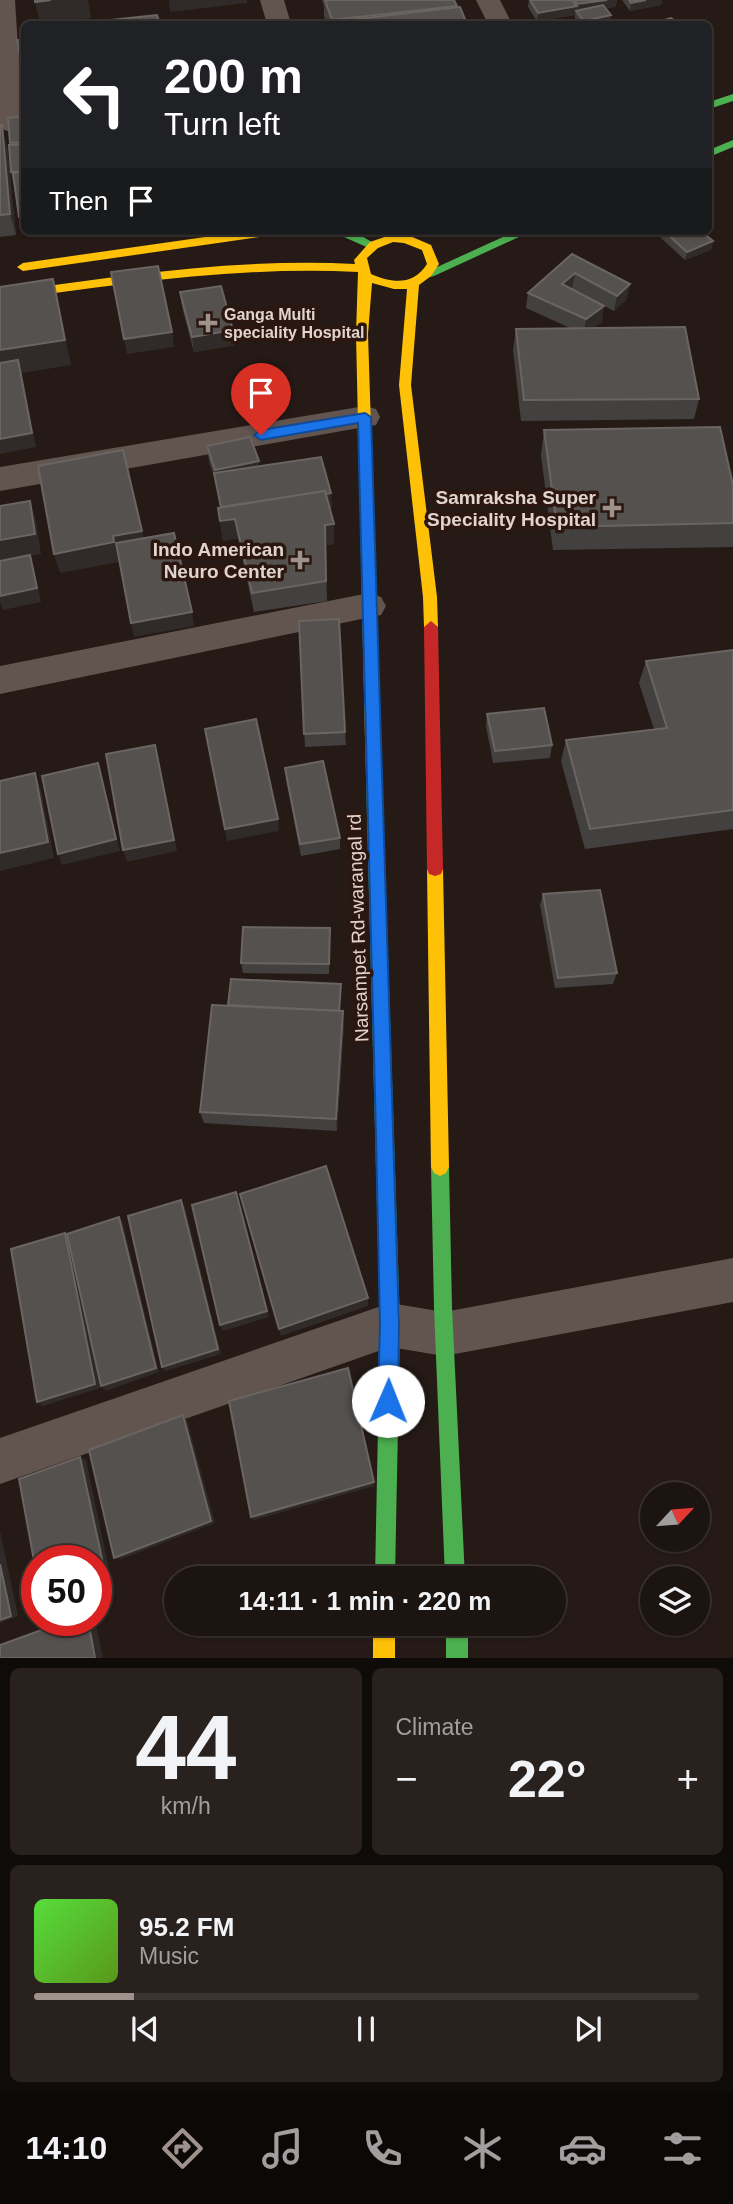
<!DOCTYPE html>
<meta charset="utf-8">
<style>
:root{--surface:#1c1410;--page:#29211e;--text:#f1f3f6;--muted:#a09e9f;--line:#3a3330;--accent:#9f928d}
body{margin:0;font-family:Arial,sans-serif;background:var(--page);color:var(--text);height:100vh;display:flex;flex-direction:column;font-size:26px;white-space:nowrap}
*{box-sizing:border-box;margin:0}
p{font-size:23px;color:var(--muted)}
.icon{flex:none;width:38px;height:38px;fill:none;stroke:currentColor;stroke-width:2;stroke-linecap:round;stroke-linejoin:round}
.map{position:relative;height:1658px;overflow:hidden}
.panel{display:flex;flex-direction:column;gap:10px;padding:10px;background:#0f0b09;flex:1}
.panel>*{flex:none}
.banner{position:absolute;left:21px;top:21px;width:691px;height:214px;border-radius:10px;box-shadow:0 2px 5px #0004,0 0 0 2px var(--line);background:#202124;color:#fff;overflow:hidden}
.needle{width:46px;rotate:64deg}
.tools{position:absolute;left:640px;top:1482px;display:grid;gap:14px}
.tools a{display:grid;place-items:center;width:70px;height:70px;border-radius:50%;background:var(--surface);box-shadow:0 2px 5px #0004,0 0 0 2px var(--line);font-size:35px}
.speed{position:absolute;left:21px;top:1545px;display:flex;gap:14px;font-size:35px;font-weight:700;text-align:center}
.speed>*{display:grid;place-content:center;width:91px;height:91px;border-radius:50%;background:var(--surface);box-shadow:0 2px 5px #0004,0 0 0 2px var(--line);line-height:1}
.speed .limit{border:10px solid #d22;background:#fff;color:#111}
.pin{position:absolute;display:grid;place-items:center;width:60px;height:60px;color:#fff;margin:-72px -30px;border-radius:50% 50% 50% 0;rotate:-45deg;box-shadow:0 0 7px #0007}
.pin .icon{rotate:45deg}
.me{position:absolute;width:77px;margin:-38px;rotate:1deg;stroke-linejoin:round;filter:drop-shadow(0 0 5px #0008)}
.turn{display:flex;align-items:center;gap:24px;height:147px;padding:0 28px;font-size:32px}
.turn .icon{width:91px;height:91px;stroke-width:2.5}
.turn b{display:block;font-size:49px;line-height:60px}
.then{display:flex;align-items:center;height:66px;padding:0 28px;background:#0003;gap:14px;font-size:26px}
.big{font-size:52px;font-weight:700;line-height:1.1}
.panel .card{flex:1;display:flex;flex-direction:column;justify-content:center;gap:10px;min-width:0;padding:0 24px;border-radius:10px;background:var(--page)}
.panel .dial{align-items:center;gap:0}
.dial b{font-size:91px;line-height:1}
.song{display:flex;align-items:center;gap:21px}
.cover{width:84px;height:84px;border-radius:10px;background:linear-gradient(135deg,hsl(110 70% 55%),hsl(90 70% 35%))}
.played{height:7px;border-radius:4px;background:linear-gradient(90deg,var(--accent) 15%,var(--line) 15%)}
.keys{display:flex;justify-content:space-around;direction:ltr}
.heat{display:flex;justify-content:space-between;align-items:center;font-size:38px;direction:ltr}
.panel .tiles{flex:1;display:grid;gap:10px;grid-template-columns:1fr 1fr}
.card:last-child{grid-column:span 2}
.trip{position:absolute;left:164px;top:1566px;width:402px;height:70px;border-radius:35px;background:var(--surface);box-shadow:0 2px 5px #0004,0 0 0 2px var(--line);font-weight:700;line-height:70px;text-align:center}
.tab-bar{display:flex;height:112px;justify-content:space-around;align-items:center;background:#0b0806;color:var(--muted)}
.tab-bar .icon{width:49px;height:49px}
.tab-bar .active{color:var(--accent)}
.tab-bar b{font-size:32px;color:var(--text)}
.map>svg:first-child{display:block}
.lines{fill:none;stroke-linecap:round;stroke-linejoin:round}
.street{fill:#625550;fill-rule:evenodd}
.fast{fill:#4caf50;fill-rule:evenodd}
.slow{fill:#ffc107;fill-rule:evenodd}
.jam{fill:#c62828;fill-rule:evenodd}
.wall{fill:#43413f}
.shaded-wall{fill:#302b28}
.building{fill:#54514e;stroke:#6a6562;stroke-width:2}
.route{fill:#1a73e8;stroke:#114b97;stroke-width:2}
.poi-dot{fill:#9f928d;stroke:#2b1710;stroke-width:2.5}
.labels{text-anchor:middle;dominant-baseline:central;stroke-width:7;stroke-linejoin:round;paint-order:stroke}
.far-poi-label{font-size:16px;font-weight:bold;fill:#e1d3cd;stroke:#2b1710;text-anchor:start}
.poi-label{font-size:19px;font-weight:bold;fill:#e1d3cd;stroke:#2b1710;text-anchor:end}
.street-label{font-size:19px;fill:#e1d3cd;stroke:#2b1710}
</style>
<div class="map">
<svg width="733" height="1658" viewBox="0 0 733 1658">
<rect width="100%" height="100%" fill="#251a16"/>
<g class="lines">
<g class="street">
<polygon points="0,0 15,0 23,124 19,130 10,132 0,128"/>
<polygon points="260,0 284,0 291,24 267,24"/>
<polygon points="476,0 500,0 512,24 488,24"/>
<polygon points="365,406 376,409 380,417 376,425 0,491 0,467"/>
<polygon points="369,593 381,597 386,606 381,615 0,694 0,666"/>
<polygon points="733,1258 733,1302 444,1356 390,1347 0,1484 0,1438 390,1303 444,1312"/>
</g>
<g class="fast">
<polygon points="733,94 733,101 709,109 709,102"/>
<polygon points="733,140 733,147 709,157 709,150"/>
<polygon points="324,231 353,231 377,245 371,249 344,237 326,234"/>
<polygon points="516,231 532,231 434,276 430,277 424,273"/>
<polygon points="373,732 378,734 381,738 400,1325 395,1578 375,1578 380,1325 365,738 368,734"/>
<polygon points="440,1158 446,1161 449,1167 452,1307 465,1578 445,1578 434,1307 431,1167 434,1161"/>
<rect x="446" y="1624" width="22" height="34"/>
</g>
<g class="slow">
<polygon points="247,231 280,231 274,235 23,271 17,267 23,263"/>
<path d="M 393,234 L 410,236 L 431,245 L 439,264 L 431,276 L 419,285 L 411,385 L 437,597 L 438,627 L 431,633 L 424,627 L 423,597 L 399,385 L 407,289 L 394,289 L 372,283 L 368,334 L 381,738 L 378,742 L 368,742 L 365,738 L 356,334 L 358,272 C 238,266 119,284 0,301 L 0,293 C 118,276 236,258 355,264 L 354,260 L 370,242 ZM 393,242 L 404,243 L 422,250 L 427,264 C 413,286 392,283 371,274 L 367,258 L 378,248 Z"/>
<polygon points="435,862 441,864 443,869 449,1167 446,1173 440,1176 434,1173 431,1167 427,869 429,864"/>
<rect x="373" y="1624" width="22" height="34"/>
</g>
<polygon class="jam" points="431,621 438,627 443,869 441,874 435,876 429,874 427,869 424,627"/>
</g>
<g class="wall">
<polygon points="322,0 454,0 456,7 467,24 327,24 324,16 324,6"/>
<polygon points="529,0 617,0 615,7 606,8 610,23 605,24 579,24 575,19 575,15 537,21 528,7"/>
<polygon points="622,0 662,0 661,5 630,11"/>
<polygon points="24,40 24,81 20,59"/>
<polygon points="24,116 24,231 23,233 11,172 11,145 8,118"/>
<polygon points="0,125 7,147 16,235 0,237"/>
<polygon points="661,231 701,231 713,241 711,250 685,260 660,237"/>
<polygon points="572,254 627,299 614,311 572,289 602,322 593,328 699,399 694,419 521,421 513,350 516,329 570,328 526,308 528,293"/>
<polygon points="180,292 233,330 235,345 194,352 182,307"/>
<polygon points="544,430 733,523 733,547 553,550 541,455"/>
<polygon points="207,446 259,461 259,466 332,508 329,508 334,524 334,544 326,545 327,601 254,612 238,538 223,541 218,508 220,508 215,479 209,461"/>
<polygon points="299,621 345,732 346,745 305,747"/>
<polygon points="733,650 733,829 585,849 561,761 566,740 654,729 639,683 646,661"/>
<polygon points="487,714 552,745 550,758 493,763 486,726"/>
<polygon points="285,768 340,838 340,849 301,856 286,780"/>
<polygon points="543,894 617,973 613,984 555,988 540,905"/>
<polygon points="330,939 329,974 243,973 241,963"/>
<polygon points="341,984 340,1011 344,1025 337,1131 204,1123 200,1112 228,1005"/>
</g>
<g class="shaded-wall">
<polygon points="51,0 88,0 91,18 40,24 35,2"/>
<polygon points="169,0 247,0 247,3 170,12"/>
<polygon points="607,0 617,0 615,7 576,12 577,4"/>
<polygon points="646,0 662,0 661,5 630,11 631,3"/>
<polygon points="457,6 456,24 348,20 348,24 332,24 332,20"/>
<polygon points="577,6 575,15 537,21 538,13"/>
<polygon points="611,15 610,23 605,24 583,24 584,21"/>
<polygon points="713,47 709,62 709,63 709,48"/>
<polygon points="2,125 7,147 16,235 10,214"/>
<polygon points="19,217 24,217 24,231 39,231 23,233"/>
<polygon points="713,241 711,250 685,260 687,252"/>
<polygon points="575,273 572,289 560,300 562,284"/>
<polygon points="53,279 71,365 22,373 36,447 0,454 0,350"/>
<polygon points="630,284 627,299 614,311 617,296"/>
<polygon points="604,306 602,322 584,334 586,319"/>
<polygon points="233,330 235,345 194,352 192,337"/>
<polygon points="172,332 174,347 127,354 124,339"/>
<polygon points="259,461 260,475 217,485 215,470"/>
<polygon points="331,493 332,508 236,523 235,519 238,538 223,541 220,521"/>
<polygon points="30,501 36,521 41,554 30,556 34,569 41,602 3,610 0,602 0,596 30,556 0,561 0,540"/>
<polygon points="334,524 334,544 326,545 327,601 325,525"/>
<polygon points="142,531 146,550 118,556 113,536"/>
<polygon points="114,542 119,562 60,573 54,554"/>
<polygon points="192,612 194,626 134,637 131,623"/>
<polygon points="155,745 177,851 127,862 123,850"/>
<polygon points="98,763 120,851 62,865 58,854"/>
<polygon points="35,773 41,790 54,858 0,871 0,853"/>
<polygon points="278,819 279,831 227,841 225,829"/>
<polygon points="343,1011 344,1025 337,1131 336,1119"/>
<polygon points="238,1199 269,1317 223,1331 220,1325"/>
<polygon points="181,1200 185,1207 221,1354 166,1371 162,1367"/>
<polygon points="119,1217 123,1224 159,1372 106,1391 101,1386"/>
<polygon points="65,1233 70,1240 100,1388 43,1406 37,1402"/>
<polygon points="368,1298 368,1306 281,1336 279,1329"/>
<polygon points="183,1415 187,1420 215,1523 121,1559 114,1558"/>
<polygon points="80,1457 86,1460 109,1569 96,1574"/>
<polygon points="374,1482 374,1486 254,1520 251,1517"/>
<polygon points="0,1531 18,1616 0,1623"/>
<polygon points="88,1620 95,1620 103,1658 95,1658"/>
</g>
<g class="building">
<polygon points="35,0 51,0 35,2"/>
<polygon points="325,0 454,0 457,6 332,20"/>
<polygon points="530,0 572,0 577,6 538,13"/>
<polygon points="575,0 607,0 577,4"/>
<polygon points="629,0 646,0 631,3"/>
<polygon points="603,5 611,15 584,21 576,11"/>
<polygon points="460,7 467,24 350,24 348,20"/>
<polygon points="157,15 160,24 72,24"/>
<polygon points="671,18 679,24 650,24"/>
<polygon points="198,20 199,24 160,24"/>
<polygon points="17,40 24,40 24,58 20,59"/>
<polygon points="24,116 24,142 10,143 8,118"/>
<polygon points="0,125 2,125 10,214 0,215"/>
<polygon points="24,144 24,217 19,217 13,173 24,171 11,172 9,145"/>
<polygon points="664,231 701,231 713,241 687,252"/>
<polygon points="572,254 630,284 617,296 575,273 562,284 604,306 586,319 528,293"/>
<polygon points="158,266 172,332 124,339 111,272"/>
<polygon points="53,279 65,340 0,350 0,287"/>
<polygon points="221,286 233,330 192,337 180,292"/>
<polygon points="685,327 699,399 524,400 516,329"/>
<polygon points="18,360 32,433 0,439 0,363"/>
<polygon points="720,427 733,485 733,523 557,527 544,430"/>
<polygon points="250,437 259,461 215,470 207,446"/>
<polygon points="123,450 142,531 113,536 114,542 54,554 38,466"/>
<polygon points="321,457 331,493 326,494 325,491 221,507 214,473"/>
<polygon points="325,491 334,524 325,525 326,581 252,593 235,519 220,521 218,508"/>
<polygon points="30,501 35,534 0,540 0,506"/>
<polygon points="174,533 192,612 131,623 116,543"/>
<polygon points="30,555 37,588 0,596 0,561"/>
<polygon points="339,619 345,732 304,734 299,621"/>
<polygon points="733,650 733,810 590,829 566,740 667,728 646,661"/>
<polygon points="544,708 552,745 495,751 487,714"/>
<polygon points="256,719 278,819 225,829 205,729"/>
<polygon points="155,745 174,840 123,850 106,754"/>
<polygon points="323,761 340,838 300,844 285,768"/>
<polygon points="98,763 116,839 58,854 42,776"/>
<polygon points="35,773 48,842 0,853 0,781"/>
<polygon points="600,890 617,973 558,978 543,894"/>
<polygon points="243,927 330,928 329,964 241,963"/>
<polygon points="231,979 341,984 339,1011 228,1005"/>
<polygon points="212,1005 343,1011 336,1119 200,1112"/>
<polygon points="326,1166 368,1298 279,1329 240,1194"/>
<polygon points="236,1192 267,1311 220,1325 192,1205"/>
<polygon points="181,1200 218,1349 162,1367 128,1216"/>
<polygon points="119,1217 156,1368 101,1386 67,1234"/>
<polygon points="65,1233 95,1384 37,1402 11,1249"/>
<polygon points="348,1368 374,1482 251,1517 229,1401"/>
<polygon points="183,1415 211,1521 114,1558 89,1450"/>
<polygon points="80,1457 104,1568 96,1571 96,1561 37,1561 37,1577 19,1479"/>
<polygon points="0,1564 11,1616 0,1620"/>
<polygon points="69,1620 88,1620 95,1658 0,1658 0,1645"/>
</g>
<polygon class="route" points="365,413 371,417 399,1325 398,1401 395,1408 388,1411 381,1408 378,1401 380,1325 376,1136 358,423 261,440 254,435 261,430"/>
<g class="poi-dot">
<path d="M204.5 312.5h7v7h7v7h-7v7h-7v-7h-7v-7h7z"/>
<path d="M608.5 497.5h7v7h7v7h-7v7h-7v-7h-7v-7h7z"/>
<path d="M296.5 549.5h7v7h7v7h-7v7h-7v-7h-7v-7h7z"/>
</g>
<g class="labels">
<g class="far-poi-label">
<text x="224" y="314">Ganga Multi<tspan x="224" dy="18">speciality Hospital</tspan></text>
</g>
<g class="poi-label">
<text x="596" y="497">Samraksha Super<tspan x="596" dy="22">Speciality Hospital</tspan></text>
<text x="284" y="549">Indo American<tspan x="284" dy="22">Neuro Center</tspan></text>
</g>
<g class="street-label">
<text transform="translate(358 928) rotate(-92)">Narsampet Rd-warangal rd</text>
</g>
</g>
</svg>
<div class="tools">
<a><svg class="needle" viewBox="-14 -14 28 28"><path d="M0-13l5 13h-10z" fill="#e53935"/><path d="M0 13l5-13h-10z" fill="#a09e9f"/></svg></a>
<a><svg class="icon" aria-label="layers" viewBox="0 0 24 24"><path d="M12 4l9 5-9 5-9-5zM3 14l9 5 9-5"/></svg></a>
</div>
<div class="speed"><div class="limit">50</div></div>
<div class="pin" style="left:261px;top:435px;background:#d93025"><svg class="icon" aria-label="arrive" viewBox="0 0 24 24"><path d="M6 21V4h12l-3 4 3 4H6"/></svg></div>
<svg class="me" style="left:388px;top:1401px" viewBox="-20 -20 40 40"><circle r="19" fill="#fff"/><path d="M0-13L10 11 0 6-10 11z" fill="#1a73e8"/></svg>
<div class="trip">14:11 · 1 min · 220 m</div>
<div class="banner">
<div class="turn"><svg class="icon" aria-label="left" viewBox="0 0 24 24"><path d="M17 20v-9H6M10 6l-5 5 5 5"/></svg><div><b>200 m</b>Turn left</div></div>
<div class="then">Then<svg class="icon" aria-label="arrive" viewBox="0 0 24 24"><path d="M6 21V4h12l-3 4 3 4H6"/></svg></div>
</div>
</div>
<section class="panel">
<div class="tiles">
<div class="card dial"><b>44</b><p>km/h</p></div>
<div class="card"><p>Climate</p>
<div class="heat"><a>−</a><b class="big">22°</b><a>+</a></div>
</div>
<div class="card">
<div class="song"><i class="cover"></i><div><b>95.2 FM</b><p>Music</p></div></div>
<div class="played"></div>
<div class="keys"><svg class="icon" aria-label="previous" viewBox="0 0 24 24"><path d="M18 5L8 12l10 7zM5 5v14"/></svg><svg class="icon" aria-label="pause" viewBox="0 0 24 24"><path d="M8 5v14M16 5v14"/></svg><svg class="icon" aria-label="next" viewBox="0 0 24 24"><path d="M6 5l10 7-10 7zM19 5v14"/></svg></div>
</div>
</div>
</section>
<nav class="tab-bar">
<b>14:10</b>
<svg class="icon active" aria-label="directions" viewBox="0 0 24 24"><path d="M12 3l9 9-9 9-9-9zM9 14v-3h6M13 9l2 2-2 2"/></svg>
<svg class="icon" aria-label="music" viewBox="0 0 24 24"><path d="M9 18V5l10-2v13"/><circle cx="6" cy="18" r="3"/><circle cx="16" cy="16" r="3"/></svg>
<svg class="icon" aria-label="phone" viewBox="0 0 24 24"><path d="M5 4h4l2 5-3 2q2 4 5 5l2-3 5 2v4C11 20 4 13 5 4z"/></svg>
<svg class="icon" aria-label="climate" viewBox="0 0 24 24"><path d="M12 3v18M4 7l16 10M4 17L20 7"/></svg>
<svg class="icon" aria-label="car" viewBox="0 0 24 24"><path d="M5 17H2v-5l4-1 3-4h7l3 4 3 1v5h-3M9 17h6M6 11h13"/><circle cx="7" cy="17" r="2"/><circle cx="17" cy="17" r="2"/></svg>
<svg class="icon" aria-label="filters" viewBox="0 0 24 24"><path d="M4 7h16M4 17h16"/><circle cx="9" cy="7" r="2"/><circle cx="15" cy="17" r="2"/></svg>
</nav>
